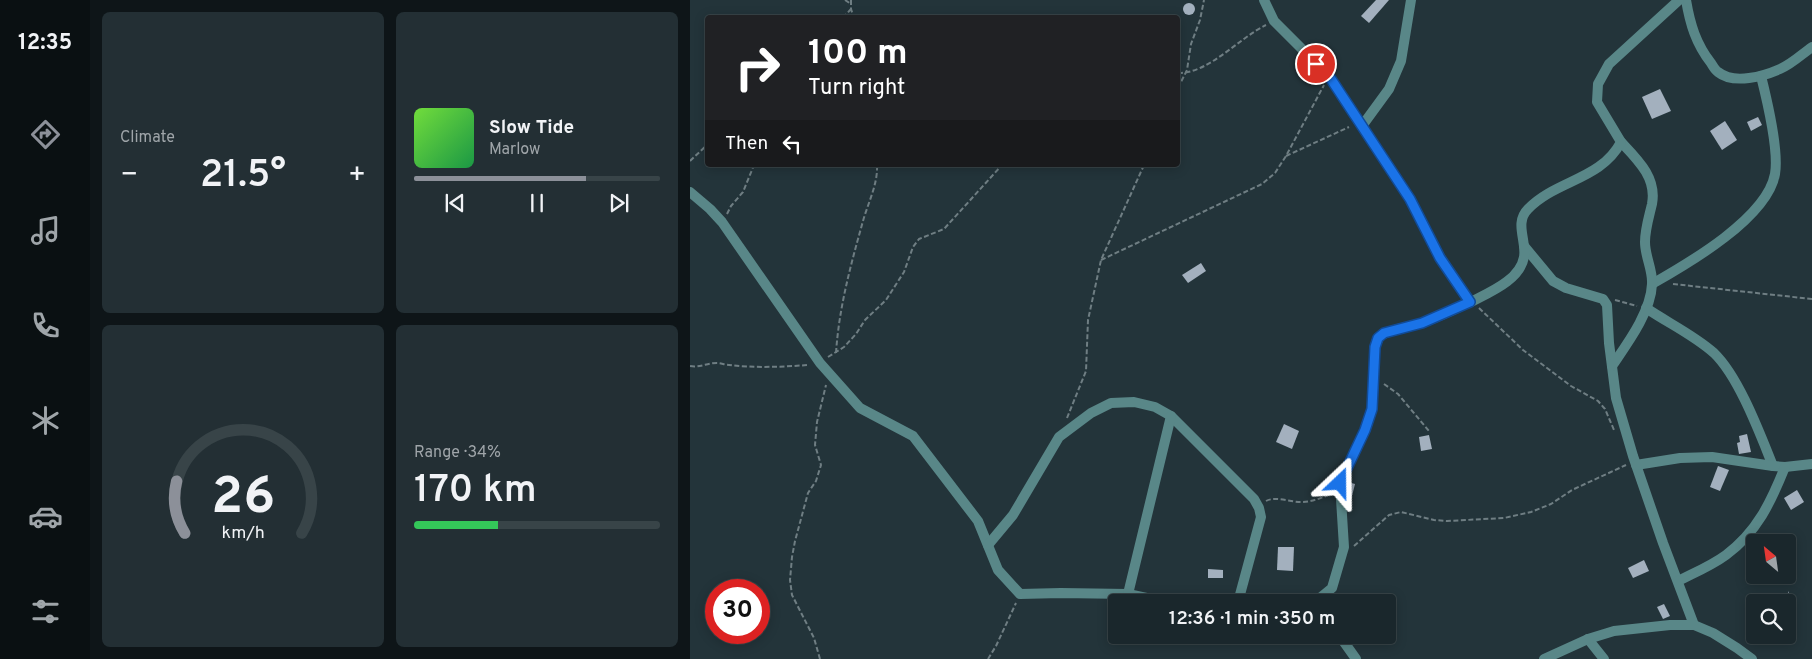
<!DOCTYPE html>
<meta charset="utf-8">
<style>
:root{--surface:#1a272c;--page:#232f34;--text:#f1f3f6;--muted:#9fa5a9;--line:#384448;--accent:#8c9099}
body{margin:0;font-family:Overpass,sans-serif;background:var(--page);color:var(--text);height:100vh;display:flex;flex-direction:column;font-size:19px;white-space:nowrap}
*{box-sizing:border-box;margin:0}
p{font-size:16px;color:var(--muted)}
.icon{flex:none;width:28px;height:28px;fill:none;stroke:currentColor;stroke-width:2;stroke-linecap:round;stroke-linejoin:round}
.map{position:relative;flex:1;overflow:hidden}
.drawer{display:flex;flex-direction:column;gap:12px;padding:12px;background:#0e1518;width:600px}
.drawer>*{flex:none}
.banner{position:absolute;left:15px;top:15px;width:475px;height:152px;border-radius:5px;box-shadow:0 2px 12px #0003,0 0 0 1px var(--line);background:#202124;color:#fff;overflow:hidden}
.needle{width:32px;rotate:331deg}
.tools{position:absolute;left:1056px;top:534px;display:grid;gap:10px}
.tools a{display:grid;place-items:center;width:50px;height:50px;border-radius:5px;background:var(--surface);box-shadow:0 2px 12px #0003,0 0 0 1px var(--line);font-size:25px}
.speed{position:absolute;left:15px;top:579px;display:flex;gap:10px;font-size:25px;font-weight:700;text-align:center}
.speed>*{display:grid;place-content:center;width:65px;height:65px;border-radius:50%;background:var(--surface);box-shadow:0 2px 12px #0003,0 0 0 1px var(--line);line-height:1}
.speed .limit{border:8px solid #d22;background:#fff;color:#111}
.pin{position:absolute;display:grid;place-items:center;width:42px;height:42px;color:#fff;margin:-21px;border:2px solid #fff;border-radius:50%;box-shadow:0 1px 5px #0007}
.me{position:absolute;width:55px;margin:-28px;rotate:23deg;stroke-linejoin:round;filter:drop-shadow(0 0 4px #0008)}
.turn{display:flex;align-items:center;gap:18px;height:105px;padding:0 20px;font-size:22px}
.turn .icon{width:65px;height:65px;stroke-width:2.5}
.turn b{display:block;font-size:35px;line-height:42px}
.then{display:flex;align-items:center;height:48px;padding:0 20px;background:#0003;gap:10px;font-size:19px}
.big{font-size:38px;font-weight:600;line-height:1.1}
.drawer .widget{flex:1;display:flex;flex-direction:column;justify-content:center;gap:8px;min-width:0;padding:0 18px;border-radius:8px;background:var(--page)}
.drawer .dial{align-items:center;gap:0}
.dial svg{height:130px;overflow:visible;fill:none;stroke:var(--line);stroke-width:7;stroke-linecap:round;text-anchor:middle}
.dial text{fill:var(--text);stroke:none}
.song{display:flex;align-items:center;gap:15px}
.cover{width:60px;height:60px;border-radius:8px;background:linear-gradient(135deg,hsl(100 70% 55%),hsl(140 70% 35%))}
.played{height:5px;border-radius:2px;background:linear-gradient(90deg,var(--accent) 70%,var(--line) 70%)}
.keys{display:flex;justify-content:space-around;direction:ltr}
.heat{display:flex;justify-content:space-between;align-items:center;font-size:28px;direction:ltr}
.charge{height:8px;border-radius:4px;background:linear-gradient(90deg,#34c759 34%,var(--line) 0)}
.drawer .tiles{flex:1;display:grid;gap:12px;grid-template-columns:repeat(2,1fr)}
.trip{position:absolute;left:418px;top:594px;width:288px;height:50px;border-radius:5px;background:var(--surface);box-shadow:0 2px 12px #0003,0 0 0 1px var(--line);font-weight:600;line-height:50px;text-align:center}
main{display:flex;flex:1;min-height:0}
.tab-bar{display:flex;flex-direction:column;width:90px;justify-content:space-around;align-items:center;background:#0a1012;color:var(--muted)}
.tab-bar .icon{width:35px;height:35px}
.tab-bar .selected{color:var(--accent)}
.tab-bar b{font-size:22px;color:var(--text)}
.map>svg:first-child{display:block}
.building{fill:#a3b0be}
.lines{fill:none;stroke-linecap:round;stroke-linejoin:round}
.path{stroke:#6f7e83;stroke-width:2;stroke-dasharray:5 2.5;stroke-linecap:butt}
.street{stroke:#598788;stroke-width:10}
.route-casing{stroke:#114b97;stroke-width:12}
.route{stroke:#1a73e8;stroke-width:9}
</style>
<main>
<nav class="tab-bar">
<b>12:35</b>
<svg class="icon selected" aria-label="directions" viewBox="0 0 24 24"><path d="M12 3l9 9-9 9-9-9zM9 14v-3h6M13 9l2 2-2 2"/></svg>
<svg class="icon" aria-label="music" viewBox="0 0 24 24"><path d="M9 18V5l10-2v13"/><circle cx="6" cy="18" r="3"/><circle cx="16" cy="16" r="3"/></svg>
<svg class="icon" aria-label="phone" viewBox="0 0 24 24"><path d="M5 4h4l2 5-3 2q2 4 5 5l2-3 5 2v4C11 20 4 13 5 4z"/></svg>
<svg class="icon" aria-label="climate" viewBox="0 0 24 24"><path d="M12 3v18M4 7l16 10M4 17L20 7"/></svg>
<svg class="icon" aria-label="car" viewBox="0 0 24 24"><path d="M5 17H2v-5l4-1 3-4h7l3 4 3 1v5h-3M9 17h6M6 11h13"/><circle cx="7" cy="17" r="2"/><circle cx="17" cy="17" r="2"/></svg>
<svg class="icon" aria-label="filters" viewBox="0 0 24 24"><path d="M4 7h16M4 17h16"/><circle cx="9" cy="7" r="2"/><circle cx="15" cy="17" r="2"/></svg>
</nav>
<section class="drawer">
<div class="tiles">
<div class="widget"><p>Climate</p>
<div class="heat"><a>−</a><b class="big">21.5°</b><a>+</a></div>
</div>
<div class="widget">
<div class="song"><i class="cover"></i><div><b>Slow Tide</b><p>Marlow</p></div></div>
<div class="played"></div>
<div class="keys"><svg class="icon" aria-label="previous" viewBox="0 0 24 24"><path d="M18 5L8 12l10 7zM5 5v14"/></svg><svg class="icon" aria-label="pause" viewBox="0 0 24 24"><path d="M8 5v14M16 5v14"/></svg><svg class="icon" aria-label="next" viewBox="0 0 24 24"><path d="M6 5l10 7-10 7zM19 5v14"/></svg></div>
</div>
<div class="widget dial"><svg viewBox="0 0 100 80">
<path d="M14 69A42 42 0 1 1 86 69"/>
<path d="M14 69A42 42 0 0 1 9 37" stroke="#8c9099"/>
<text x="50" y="56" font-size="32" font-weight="700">26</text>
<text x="50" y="72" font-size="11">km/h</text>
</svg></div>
<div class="widget"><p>Range · 34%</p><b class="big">170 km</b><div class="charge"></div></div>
</div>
</section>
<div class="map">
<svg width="1122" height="659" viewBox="0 0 1122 659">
<rect width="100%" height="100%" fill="#23343a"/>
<g class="building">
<polygon points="686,0 699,0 679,23 671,16"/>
<circle cx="499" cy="9" r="6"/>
<polygon points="970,89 981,111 962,119 952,97"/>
<polygon points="1068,117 1072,125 1061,131 1057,122"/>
<polygon points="1035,121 1047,140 1032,150 1020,131"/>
<polygon points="511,263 516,271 498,283 492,275"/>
<polygon points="594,424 609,431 602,449 586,442"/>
<polygon points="1057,434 1061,452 1049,454 1047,443 1050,442 1049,436"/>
<polygon points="739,435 742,449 731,451 729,437"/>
<polygon points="1028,466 1039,470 1030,491 1020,487"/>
<polygon points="658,482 665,484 661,500 658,499"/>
<polygon points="1107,490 1114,502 1101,510 1094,498"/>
<polygon points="588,547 604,547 603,571 587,570"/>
<polygon points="954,560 959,571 943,578 938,568"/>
<polygon points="518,569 533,570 533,578 518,578"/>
<polygon points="1098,591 1107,611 1098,615"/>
<polygon points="974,604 980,616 973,619 967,607"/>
<polygon points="469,635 491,635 485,645"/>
</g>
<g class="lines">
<g class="path">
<polyline points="155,0 161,4"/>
<polyline points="161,0 161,9 164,18"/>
<polyline points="153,18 161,9"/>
<path d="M 488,73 C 518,74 549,38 576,25"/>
<polyline points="488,88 497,70 501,44 510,20 514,0"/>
<polyline points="596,156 659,127"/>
<polyline points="0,161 18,144"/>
<polyline points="37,214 41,206 53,192 64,165"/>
<polyline points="411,260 572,184 585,173 596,156 634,85"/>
<polyline points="983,284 1122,299"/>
<polyline points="925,300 947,306"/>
<polyline points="789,308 833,350 881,386 908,401 915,409 924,430"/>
<path d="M 146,353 C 149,307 161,264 173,221 C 178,203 188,184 187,165"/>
<polyline points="138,357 154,347 166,334 175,320 196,300 214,272 223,247 229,239 254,229 312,165"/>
<path d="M 0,366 C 9,368 17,363 27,363 C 31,363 35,365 39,365 C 63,368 93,367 118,365"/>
<polyline points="694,384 708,394 739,431"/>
<polyline points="377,418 396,371 398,320 411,260 454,165"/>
<path d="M 576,501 C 585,496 600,502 611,502 C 622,502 631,498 641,494"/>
<polyline points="664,546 699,515 711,512 744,520 757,521 814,518 841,512 861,504 882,490 936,465"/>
<polyline points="130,659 124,638 102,595 100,580 102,557 105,541 118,493 126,481 131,465 125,445 127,422 136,385"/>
<polyline points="298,659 306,646 326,603"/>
</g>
<g class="street">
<polyline points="574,0 584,21 639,76 657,104 720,199 750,257 780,302"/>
<path d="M 996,0 C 1000,24 1006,44 1021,63 C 1023,66 1025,70 1028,72 C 1044,85 1074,76 1090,69 C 1102,64 1112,54 1122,47"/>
<polyline points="672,126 699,89 711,61 721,0"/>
<polyline points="0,192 20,209 32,222 130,363 170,408 223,436 288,521 308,570 330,594 371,593 438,594 475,602"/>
<polyline points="834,246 863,281 876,288 913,299 917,305 919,343 926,398 943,456 973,543 1004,625"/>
<path d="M 962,284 C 999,263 1077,218 1085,174 C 1089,151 1077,100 1071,76"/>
<path d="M 956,308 C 978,323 1004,335 1024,353 C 1049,377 1070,434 1083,466"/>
<path d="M 922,366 C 937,344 961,312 962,284 C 963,270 955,257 955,242 C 955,229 959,217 962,204 C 967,178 948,160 931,142"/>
<polyline points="946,465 990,458 1022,457 1083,466 1095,467 1122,464"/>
<polyline points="298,545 323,515 369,437 401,413 421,403 444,402 465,407 481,416 564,499 569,508 571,517 548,602"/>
<path d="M 988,581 C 1004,573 1021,566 1036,555 C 1067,532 1081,502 1095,467"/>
<polyline points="438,594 481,416"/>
<path d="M 625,602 L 642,588 L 654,547 L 650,483 L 675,430 L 682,409 L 685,347 C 687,342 688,338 692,335 C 703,328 720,327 732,323 C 749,317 765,309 781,302 C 800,292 830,280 834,257 C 837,241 824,223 838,209 C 866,180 911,180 931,142 L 907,102 L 908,84 L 919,64 L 989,0"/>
<polyline points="649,635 666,659"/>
<polyline points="898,639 914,659"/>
<polyline points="854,659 898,639 924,631 980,625 1004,625 1023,633 1047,648 1062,659"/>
</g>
</g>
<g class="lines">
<defs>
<polyline id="route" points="626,64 639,76 720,199 750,258 780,302 732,323 694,333 688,338 685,347 682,409 675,430 650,483"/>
</defs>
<use href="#route" class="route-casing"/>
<use href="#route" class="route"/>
</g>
</svg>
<div class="tools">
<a><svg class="needle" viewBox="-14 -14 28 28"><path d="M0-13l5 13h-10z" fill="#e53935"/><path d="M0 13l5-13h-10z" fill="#9fa5a9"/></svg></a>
<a><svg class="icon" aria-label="search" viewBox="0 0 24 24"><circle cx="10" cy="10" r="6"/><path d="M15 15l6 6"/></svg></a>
</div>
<div class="speed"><div class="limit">30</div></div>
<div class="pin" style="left:626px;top:64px;background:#d93025"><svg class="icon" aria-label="arrive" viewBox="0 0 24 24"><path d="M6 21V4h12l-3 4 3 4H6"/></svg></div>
<svg class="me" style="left:650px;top:483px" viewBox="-20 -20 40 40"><path d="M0-17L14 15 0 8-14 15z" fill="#1a73e8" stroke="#fff" stroke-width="4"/></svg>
<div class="trip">12:36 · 1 min · 350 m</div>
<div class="banner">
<div class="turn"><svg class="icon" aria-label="right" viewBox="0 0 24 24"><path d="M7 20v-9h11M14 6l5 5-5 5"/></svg><div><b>100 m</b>Turn right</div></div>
<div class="then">Then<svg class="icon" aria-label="left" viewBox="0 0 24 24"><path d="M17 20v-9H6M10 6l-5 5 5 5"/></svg></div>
</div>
</div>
</main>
